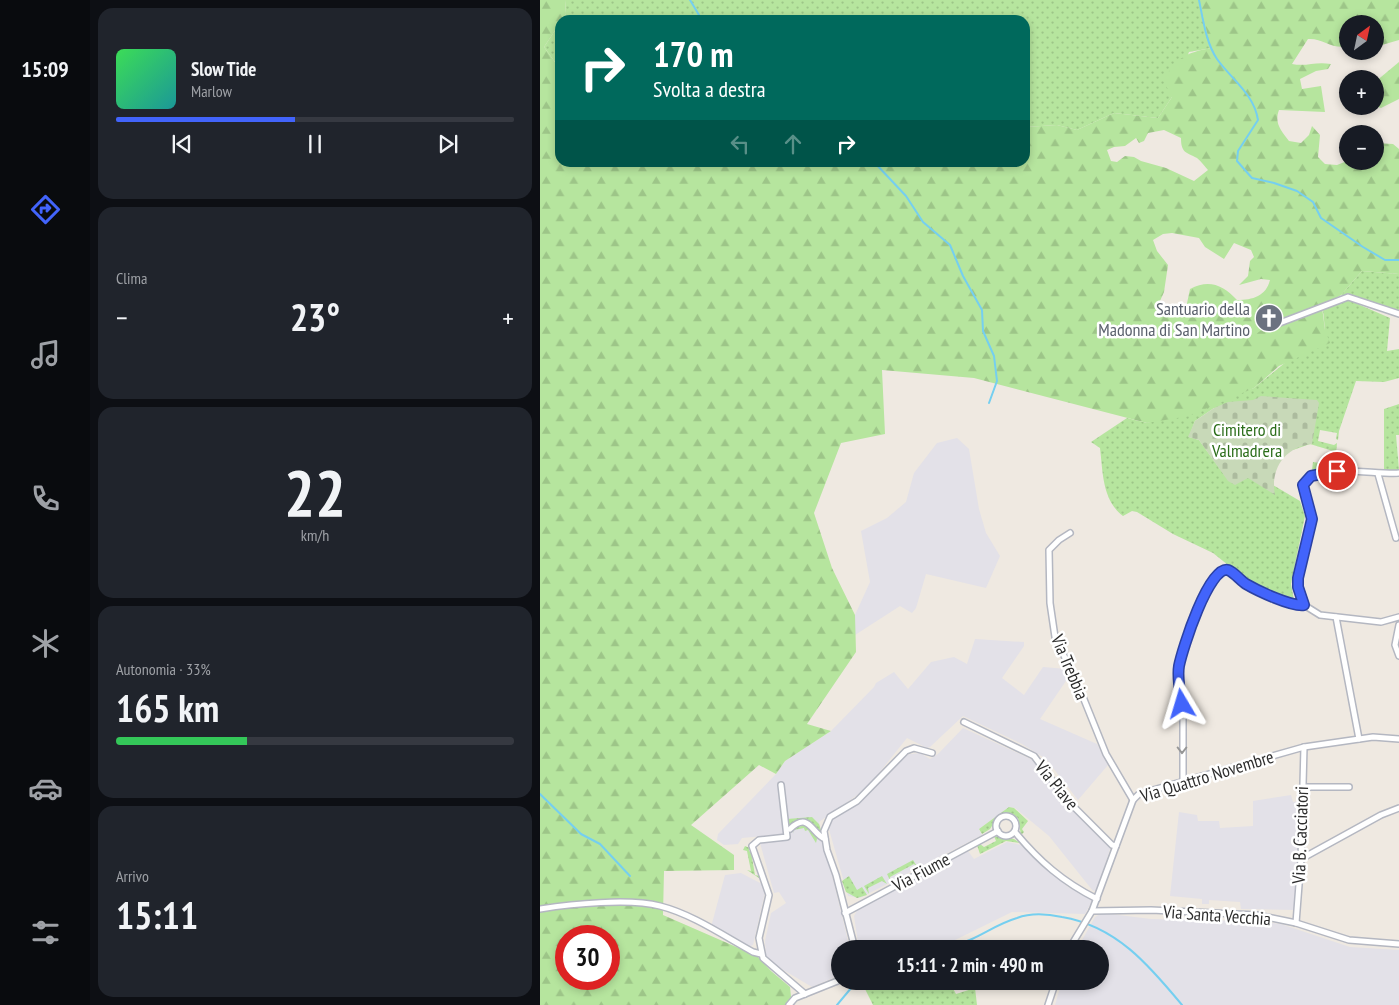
<!DOCTYPE html>
<html lang="it">
<meta charset="utf-8">
<style>
:root{--surface:#171b24;--page:#20242c;--text:#f1f3f6;--muted:#9ea1a6;--line:#363941;--accent:#4264fb}
body{margin:0;font-family:"PT Sans Narrow",sans-serif;background:var(--page);color:var(--text);height:100vh;display:flex;flex-direction:column;font-size:19px;white-space:nowrap}
*{box-sizing:border-box;margin:0}
p{font-size:16px;color:var(--muted)}
.icon{flex:none;width:28px;height:28px;fill:none;stroke:currentColor;stroke-width:2;stroke-linecap:round;stroke-linejoin:round}
.map{position:relative;flex:1;overflow:hidden}
.side{display:flex;flex-direction:column;gap:8px;padding:8px;background:#0d0f14;width:450px}
.side>*{flex:none}
.guide{position:absolute;left:15px;top:15px;width:475px;height:152px;border-radius:15px;box-shadow:0 2px 8px #0003;background:#00695c;color:#fff;overflow:hidden}
.needle{width:32px;rotate:33deg}
.controls{position:absolute;left:799px;top:15px;display:grid;gap:10px}
.controls a{display:grid;place-items:center;width:45px;height:45px;border-radius:50%;background:var(--surface);box-shadow:0 2px 8px #0003;font-size:25px}
.speed{position:absolute;left:15px;top:925px;display:flex;gap:10px;font-size:25px;font-weight:700;text-align:center}
.speed>*{display:grid;place-content:center;width:65px;height:65px;border-radius:50%;background:var(--surface);box-shadow:0 2px 8px #0003;line-height:1}
.speed .limit{border:8px solid #d22;background:#fff;color:#111}
.pin{position:absolute;display:grid;place-items:center;width:42px;height:42px;color:#fff;margin:-21px;border:2px solid #fff;border-radius:50%;box-shadow:0 1px 5px #0007}
.me{position:absolute;width:55px;margin:-28px;rotate:353deg;stroke-linejoin:round;filter:drop-shadow(0 0 4px #0008)}
.turn{display:flex;align-items:center;gap:18px;height:105px;padding:0 15px;font-size:22px}
.turn .icon{width:65px;height:65px;stroke-width:2.5}
.turn b{display:block;font-size:35px;line-height:42px}
.lanes{display:flex;align-items:center;height:48px;padding:0 15px;background:#0003;justify-content:center;gap:25px;direction:ltr}
.lanes .off{opacity:.35}
.big{font-size:38px;font-weight:700;line-height:1.1}
.side .widget{flex:1;display:flex;flex-direction:column;justify-content:center;gap:8px;min-width:0;padding:0 18px;border-radius:15px;background:var(--page)}
.side .dial{align-items:center;gap:0}
.dial b{font-size:65px;line-height:1}
.song{display:flex;align-items:center;gap:15px}
.cover{width:60px;height:60px;border-radius:8px;background:linear-gradient(135deg,hsl(130 70% 55%),hsl(180 70% 35%))}
.played{height:5px;border-radius:2px;background:linear-gradient(90deg,var(--accent) 45%,var(--line) 45%)}
.keys{display:flex;justify-content:space-around;direction:ltr}
.heat{display:flex;justify-content:space-between;align-items:center;font-size:28px;direction:ltr}
.charge{height:8px;border-radius:4px;background:linear-gradient(90deg,#34c759 33%,var(--line) 0)}
.trip{position:absolute;left:291px;top:940px;width:278px;height:50px;border-radius:25px;background:var(--surface);box-shadow:0 2px 8px #0003;font-weight:700;line-height:50px;text-align:center}
main{display:flex;flex:1;min-height:0}
.menu{display:flex;flex-direction:column;width:90px;justify-content:space-around;align-items:center;background:#090b0e;color:var(--muted)}
.menu .icon{width:35px;height:35px}
.menu .active{color:var(--accent)}
.menu b{font-size:22px;color:var(--text)}
.map>svg:first-child{display:block}
.industrial{fill:#e3e1e8}
.grass{fill:url(#grass-dots)}
.forest{fill:url(#forest-firs);fill-rule:evenodd}
.cemetery{fill:url(#cemetery-stones)}
.park{fill:#b6e59e}
.lines{fill:none;stroke-linecap:round;stroke-linejoin:round}
.stream{stroke:#75cff0;stroke-width:2}
.street-casing{stroke:#b4b7c1;stroke-width:8}
.street{stroke:#fff;stroke-width:5}
.oneway{stroke:#969696}
.route-casing{stroke:#2b41a3;stroke-width:12}
.route{stroke:#4264fb;stroke-width:9}
.labels{text-anchor:middle;dominant-baseline:central;stroke-width:5;stroke-linejoin:round;paint-order:stroke}
.worship-label{font-size:18px;fill:#5b616d;stroke:#fff;text-anchor:end}
.park-label{font-size:18px;fill:#2c6e1b;stroke:#fff}
.street-label{font-size:18px;fill:#2e2e2e;stroke:#fff}
</style>
<main>
<nav class="menu">
<b>15:09</b>
<svg class="icon active" aria-label="directions" viewBox="0 0 24 24"><path d="M12 3l9 9-9 9-9-9zM9 14v-3h6M13 9l2 2-2 2"/></svg>
<svg class="icon" aria-label="music" viewBox="0 0 24 24"><path d="M9 18V5l10-2v13"/><circle cx="6" cy="18" r="3"/><circle cx="16" cy="16" r="3"/></svg>
<svg class="icon" aria-label="phone" viewBox="0 0 24 24"><path d="M5 4h4l2 5-3 2q2 4 5 5l2-3 5 2v4C11 20 4 13 5 4z"/></svg>
<svg class="icon" aria-label="climate" viewBox="0 0 24 24"><path d="M12 3v18M4 7l16 10M4 17L20 7"/></svg>
<svg class="icon" aria-label="car" viewBox="0 0 24 24"><path d="M5 17H2v-5l4-1 3-4h7l3 4 3 1v5h-3M9 17h6M6 11h13"/><circle cx="7" cy="17" r="2"/><circle cx="17" cy="17" r="2"/></svg>
<svg class="icon" aria-label="filters" viewBox="0 0 24 24"><path d="M4 7h16M4 17h16"/><circle cx="9" cy="7" r="2"/><circle cx="15" cy="17" r="2"/></svg>
</nav>
<section class="side">
<div class="widget">
<div class="song"><i class="cover"></i><div><b>Slow Tide</b><p>Marlow</p></div></div>
<div class="played"></div>
<div class="keys"><svg class="icon" aria-label="previous" viewBox="0 0 24 24"><path d="M18 5L8 12l10 7zM5 5v14"/></svg><svg class="icon" aria-label="pause" viewBox="0 0 24 24"><path d="M8 5v14M16 5v14"/></svg><svg class="icon" aria-label="next" viewBox="0 0 24 24"><path d="M6 5l10 7-10 7zM19 5v14"/></svg></div>
</div>
<div class="widget"><p>Clima</p>
<div class="heat"><a>−</a><b class="big">23°</b><a>+</a></div>
</div>
<div class="widget dial"><b>22</b><p>km/h</p></div>
<div class="widget"><p>Autonomia · 33%</p><b class="big">165 km</b><div class="charge"></div></div>
<div class="widget"><p>Arrivo</p><b class="big">15:11</b></div>
</section>
<div class="map">
<svg width="859" height="1005" viewBox="0 0 859 1005">
<defs>
<pattern id="grass-dots" width="8" height="8" patternUnits="userSpaceOnUse" patternTransform="scale(1.25)"><rect width="8" height="8" fill="#b6e59e"/><path d="M2 2h.1M6 6h.1" fill="none" stroke="#9dc588" stroke-width="1.8" stroke-linecap="round"/></pattern>
<pattern id="forest-firs" width="22" height="20" patternUnits="userSpaceOnUse" patternTransform="scale(1.25)"><rect width="22" height="20" fill="#b6e59e"/><path d="M5 1l3.5 6h-7zM16 11l3.5 6h-7z" fill="#9dc588"/></pattern>
<pattern id="cemetery-stones" width="16" height="16" patternUnits="userSpaceOnUse" patternTransform="scale(1.25)"><rect width="16" height="16" fill="#c8d9b8"/><path d="M2 7V4a2 2 0 0 1 4 0v3zM10 15v-3a2 2 0 0 1 4 0v3z" fill="#acbb9e"/></pattern>
</defs>
<rect width="100%" height="100%" fill="#efe9e1"/>
<g class="industrial">
<polygon points="417,438 429,449 439,509 446,533 460,556 446,588 386,574 376,608 372,613 360,606 315,635 315,615 330,582 321,531 347,518 366,502 374,473 397,443"/>
<polygon points="435,639 484,642 484,646 462,678 484,695 503,667 526,669 530,675 500,719 557,744 568,765 538,800 506,759 482,744 423,716 390,747 387,748 367,738 327,788 279,822 310,949 300,949 300,975 272,987 230,962 226,955 225,941 231,913 246,903 239,892 234,893 220,843 248,838 248,834 202,838 198,844 184,845 177,840 178,834 236,774 245,761 291,731 334,687 336,683 354,672 368,689 391,662 414,657 427,664"/>
<polygon points="423,728 495,761 523,801 571,846 557,890 553,891 509,836 475,808 469,807 439,829 442,835 320,898 308,896 288,826 292,820 319,803 363,755 380,753 390,759 398,754"/>
<polygon points="751,795 753,802 760,801 755,910 701,909 700,902 669,900 669,904 662,904 662,899 630,896 639,812 657,815 658,821 679,821 680,828 713,826 713,801"/>
<polygon points="467,842 481,845 528,887 553,899 545,914 472,912 411,942 385,948 361,945 356,949 319,949 314,916 318,909 428,851 434,859"/>
<polygon points="201,873 222,884 225,892 213,945 208,947 171,927 185,875"/>
<polygon points="562,913 611,919 714,921 741,924 810,947 859,950 859,1005 515,1005 522,981 560,981 560,949 537,949 555,917"/>
</g>
<g class="grass">
<polygon points="25,0 659,0 672,48 649,52 632,97 618,118 574,113 537,130 517,125 485,127 485,20 22,20 26,14"/>
<polygon points="20,23 20,69 4,47"/>
<polygon points="822,271 859,274 859,312 814,296 801,295"/>
<path d="M 813,300 L 824,303 L 820,305 L 850,318 L 847,351 L 859,349 L 859,378 L 844,382 L 816,381 L 799,431 L 798,440 L 796,439 L 797,433 L 780,430 L 778,441 L 794,445 L 797,443 L 796,454 L 792,455 L 793,451 L 770,444 L 753,450 L 674,408 L 655,421 L 649,437 L 659,440 L 680,469 L 728,482 L 760,501 L 765,516 L 751,584 L 754,600 L 713,585 L 673,553 L 633,534 L 597,512 L 592,511 L 583,516 C 562,500 563,472 560,448 L 551,442 L 587,418 L 607,423 L 714,388 L 785,330 L 783,310 L 805,301 Z"/>
<polygon points="859,404 859,435 856,435 859,470 844,472 844,409"/>
<polygon points="773,462 793,465 793,467 772,470"/>
<polygon points="246,782 243,785 247,819 272,817 279,824 282,833 270,821 259,820 248,826 243,785"/>
<polygon points="469,807 474,808 488,821 482,829 484,832 481,835 486,840 481,835 478,818 471,813 459,815 450,829 442,834 439,829"/>
<polygon points="265,825 273,830 277,839 276,843 268,830 265,831 264,828 254,830 253,834 254,828"/>
<polygon points="454,836 474,839 480,843 466,841 440,854 437,845 440,844 444,847 456,841"/>
<polygon points="205,846 212,849 209,848 209,851 211,852 215,875 220,876 219,878 207,870 211,871 207,851 203,850"/>
<polygon points="373,860 378,868 374,864 350,877 351,882 347,874"/>
<polygon points="309,876 317,890 322,887 327,895 317,898 306,892 302,881"/>
<polygon points="342,876 347,884 342,881 328,888 329,894 324,886"/>
<polygon points="325,981 409,981 416,994 435,988 437,1005 333,1005 322,983"/>
</g>
<g class="forest">
<path d="M 0,0 L 25,0 L 26,14 L 4,47 L 20,69 L 20,162 L 485,162 L 485,127 L 517,125 L 537,130 L 574,113 L 618,118 L 632,97 L 623,80 C 638,57 645,53 671,48 L 659,0 L 859,0 L 859,40 L 835,47 L 835,24 L 808,24 L 807,46 C 793,50 783,38 768,39 L 752,64 C 767,67 775,61 791,64 L 788,69 L 776,71 L 760,79 L 762,89 L 781,86 L 785,112 L 739,110 C 734,123 741,131 749,141 L 761,143 L 769,135 L 772,126 L 780,135 L 778,157 L 785,164 L 797,165 L 807,161 L 835,161 L 835,143 L 853,144 L 859,149 L 859,274 L 822,271 L 801,295 L 782,307 L 785,330 L 790,343 L 739,366 L 714,388 L 649,416 L 607,423 L 434,378 L 342,370 L 345,434 L 301,443 L 274,513 L 292,568 L 315,615 L 316,652 L 267,724 L 291,731 L 245,761 L 236,774 L 219,765 L 151,825 L 194,855 L 194,870 L 124,871 L 123,915 L 217,956 L 231,971 L 250,987 L 251,997 L 246,1005 L 0,1005 ZM 624,130 L 641,138 C 641,153 646,152 657,158 C 661,161 665,167 668,170 L 654,181 L 626,168 L 601,161 L 594,157 L 585,156 L 577,162 L 571,161 L 567,150 L 574,147 L 585,146 L 596,138 L 599,143 L 604,141 L 608,133 ZM 632,233 L 659,238 L 665,247 L 684,259 L 694,243 L 711,250 L 714,257 L 710,261 L 708,276 L 699,285 L 721,279 L 730,280 C 726,296 713,300 697,300 C 683,285 669,279 650,289 L 646,308 L 636,314 L 625,312 L 620,301 L 624,292 L 628,265 L 617,251 L 613,240 L 623,234 ZM 26,936 L 69,936 L 69,979 L 26,979 Z"/>
<polygon points="859,62 859,99 841,108 835,106 835,82"/>
</g>
<path class="cemetery" d="M 721,396 L 777,400 L 779,403 L 772,444 C 744,447 730,470 735,495 L 708,478 L 695,485 L 688,481 L 659,440 L 648,437 L 655,421 L 674,408 L 688,402 L 713,400 Z"/>
<polygon class="park" points="720,325 723,329 709,339 693,336 691,333"/>
<g class="lines">
<g class="stream">
<polyline points="150,0 162,20"/>
<path d="M 659,0 C 663,19 666,43 677,59 C 692,80 714,94 718,120 L 698,151 L 697,161 L 712,178 L 734,183 L 757,191 L 773,202 L 781,218 L 823,247 L 845,260 L 859,260"/>
<polyline points="334,162 366,196 383,222 410,245 423,276 442,310 443,331 454,356 457,381 449,403"/>
<polyline points="0,794 41,834 60,844 90,876"/>
<path d="M 399,949 C 410,946 422,944 432,939 C 447,932 460,923 477,918 C 490,913 508,914 522,917 C 576,926 609,965 642,1005"/>
<polyline points="297,1005 317,981"/>
</g>
<defs>
<g id="street">
<polyline points="737,324 808,297 859,314"/>
<polyline points="838,474 856,538"/>
<polyline points="530,533 519,540 509,550 510,603 515,637 539,687 566,754 593,800"/>
<path d="M 764,605 L 758,587 L 758,578 L 772,519 L 763,489 L 765,481 C 778,463 837,475 859,473"/>
<polyline points="796,617 819,739"/>
<polyline points="859,625 855,645 859,656"/>
<polyline points="424,722 494,756 527,800 572,845 576,846"/>
<polyline points="643,781 643,718 639,666 651,626 675,576 683,570 689,570 706,584 726,594 764,605 780,615 841,622 859,617"/>
<polyline points="241,785 247,837 219,840 212,846 229,895 219,938 223,958 265,994"/>
<polyline points="763,787 809,787"/>
<circle cx="466" cy="826" r="10"/>
<path d="M 250,829 C 269,811 271,833 285,839"/>
<path d="M 475,832 C 499,861 523,882 557,899"/>
<polyline points="761,859 841,815 859,808"/>
<path d="M 0,909 C 32,904 89,898 120,906 C 152,914 184,936 213,952 L 221,954"/>
<polyline points="552,911 611,910 717,915 756,923 809,940 859,944"/>
<polyline points="305,913 458,831"/>
<polyline points="756,923 761,859 764,747"/>
<polyline points="315,949 296,875 287,850 284,831 290,817 317,801 366,751 374,748 392,753"/>
<polyline points="529,949 552,911 593,800 599,794 764,747 833,737 859,739"/>
<polyline points="249,1005 255,998 300,980"/>
<polyline points="508,1005 516,981"/>
</g>
</defs>
<use href="#street" class="street-casing"/>
<use href="#street" class="street"/>
</g>
<defs><path id="oneway-chevron" d="M-2-3.5L2.5 0L-2 3.5" fill="none" stroke-width="1.6" stroke-linecap="round" stroke-linejoin="round" transform="scale(1.25)"/></defs>
<use class="oneway" href="#oneway-chevron" transform="translate(642 750) rotate(90)"/>
<g class="lines">
<defs>
<path id="route" d="M 642,704 C 640,692 637,678 639,666 C 642,650 669,565 688,570 C 694,572 701,581 706,584 C 718,591 752,607 764,605 L 758,587 L 758,578 L 772,519 L 763,485 L 771,476 L 797,471"/>
</defs>
<use href="#route" class="route-casing"/>
<use href="#route" class="route"/>
</g>
<defs>
<symbol id="church-disc" viewBox="-11 -11 22 22"><circle r="9.5" fill="#6b7280" stroke="#fff"/><path d="M-1.2-6h2.4v3.5h3.3v2.4h-3.3V6h-2.4V-.1h-3.3v-2.4h3.3Z" fill="#fff"/></symbol>
</defs>
<g fill-rule="evenodd">
<use href="#church-disc" x="713" y="302" width="32" height="32"/>
</g>
<g class="labels">
<g class="worship-label">
<text x="710" y="308">Santuario della<tspan x="710" dy="21">Madonna di San Martino</tspan></text>
</g>
<g class="park-label">
<text x="707" y="429">Cimitero di<tspan x="707" dy="21">Valmadrera</tspan></text>
</g>
<g class="street-label">
<text transform="translate(530 667) rotate(67)">Via Trebbia</text>
<text transform="translate(667 776) rotate(-17)">Via Quattro Novembre</text>
<text transform="translate(517 785) rotate(51)">Via Piave</text>
<text transform="translate(760 835) rotate(-88)">Via B. Cacciatori</text>
<text transform="translate(381 872) rotate(-28)">Via Fiume</text>
<text transform="translate(677 915) rotate(4)">Via Santa Vecchia</text>
</g>
</g>
</svg>
<div class="controls">
<a><svg class="needle" viewBox="-14 -14 28 28"><path d="M0-13l5 13h-10z" fill="#e53935"/><path d="M0 13l5-13h-10z" fill="#9ea1a6"/></svg></a>
<a>+</a>
<a>−</a>
</div>
<div class="speed"><div class="limit">30</div></div>
<div class="pin" style="left:797px;top:471px;background:#d93025"><svg class="icon" aria-label="arrive" viewBox="0 0 24 24"><path d="M6 21V4h12l-3 4 3 4H6"/></svg></div>
<svg class="me" style="left:642px;top:704px" viewBox="-20 -20 40 40"><path d="M0-17L14 15 0 8-14 15z" fill="#4264fb" stroke="#fff" stroke-width="4"/></svg>
<div class="trip">15:11 · 2 min · 490 m</div>
<div class="guide">
<div class="turn"><svg class="icon" aria-label="right" viewBox="0 0 24 24"><path d="M7 20v-9h11M14 6l5 5-5 5"/></svg><div><b>170 m</b>Svolta a destra</div></div>
<div class="lanes"><svg class="icon off" aria-label="left" viewBox="0 0 24 24"><path d="M17 20v-9H6M10 6l-5 5 5 5"/></svg><svg class="icon off" aria-label="ahead" viewBox="0 0 24 24"><path d="M12 20V5M6 11l6-6 6 6"/></svg><svg class="icon" aria-label="right" viewBox="0 0 24 24"><path d="M7 20v-9h11M14 6l5 5-5 5"/></svg></div>
</div>
</div>
</main>
